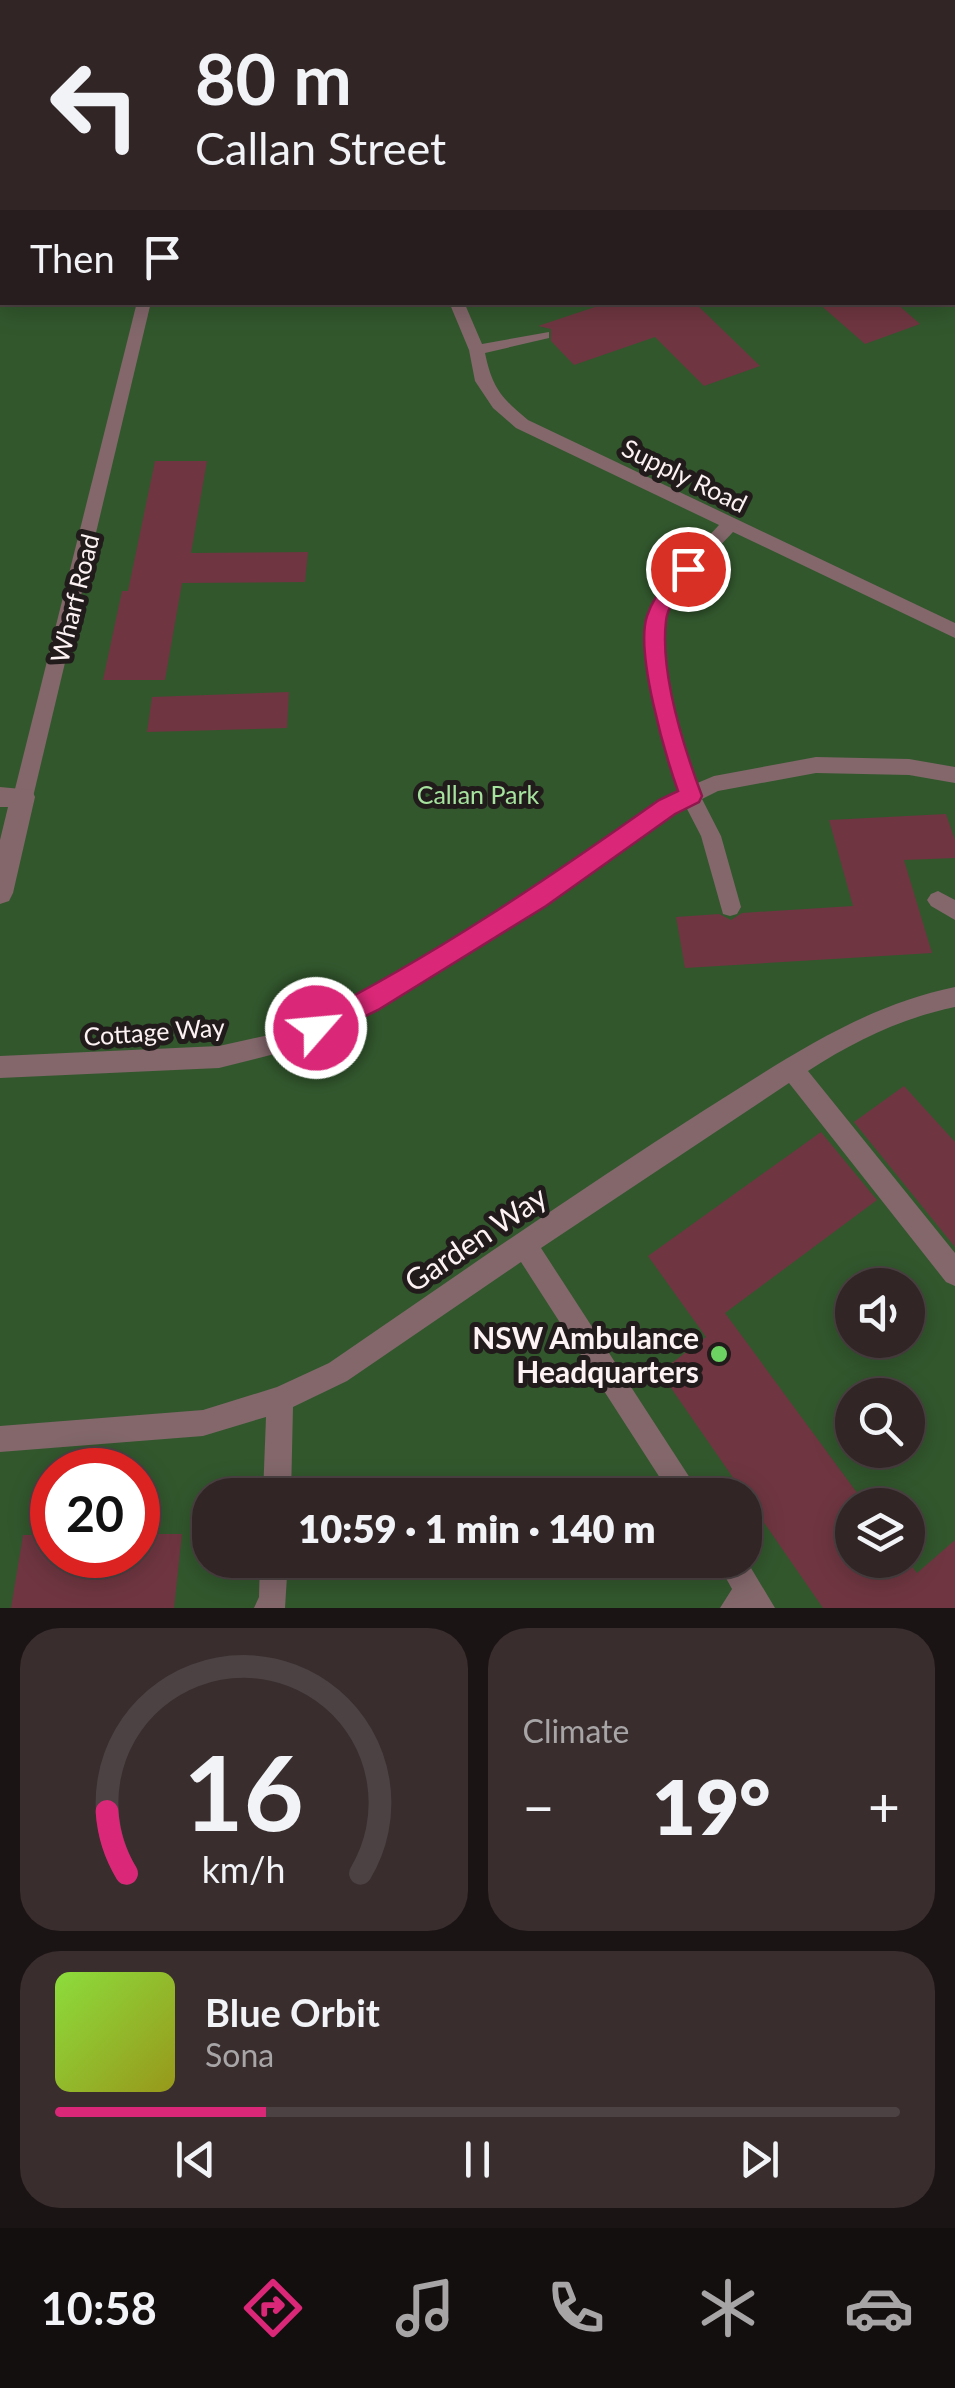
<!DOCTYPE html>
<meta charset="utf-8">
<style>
:root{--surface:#312526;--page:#392d2e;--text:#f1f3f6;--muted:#a8a5a7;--line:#4c4243;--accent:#db2777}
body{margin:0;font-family:Lato,sans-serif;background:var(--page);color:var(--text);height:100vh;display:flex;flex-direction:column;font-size:38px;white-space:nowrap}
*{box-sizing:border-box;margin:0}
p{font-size:32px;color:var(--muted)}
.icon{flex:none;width:55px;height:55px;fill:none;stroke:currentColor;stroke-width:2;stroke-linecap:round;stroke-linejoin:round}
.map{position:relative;height:1608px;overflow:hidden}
.panel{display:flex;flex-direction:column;gap:20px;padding:20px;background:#1b1415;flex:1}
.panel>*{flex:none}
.guide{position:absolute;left:0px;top:0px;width:955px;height:305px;box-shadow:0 5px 25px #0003,0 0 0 2px var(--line);background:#312526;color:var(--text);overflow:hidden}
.tools{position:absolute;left:835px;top:1268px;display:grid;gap:20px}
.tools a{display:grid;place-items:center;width:90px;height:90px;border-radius:50%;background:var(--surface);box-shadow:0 5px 25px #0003,0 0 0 2px var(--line);font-size:50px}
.speed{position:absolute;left:30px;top:1448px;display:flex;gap:20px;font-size:50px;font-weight:700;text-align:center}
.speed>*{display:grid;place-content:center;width:130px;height:130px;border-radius:50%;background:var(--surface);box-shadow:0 5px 25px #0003,0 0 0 2px var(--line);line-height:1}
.speed .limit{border:15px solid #d22;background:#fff;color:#111}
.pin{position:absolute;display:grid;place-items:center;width:85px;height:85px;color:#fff;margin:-42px;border:5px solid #fff;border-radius:50%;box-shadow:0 2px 10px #0007}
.me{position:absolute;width:110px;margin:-55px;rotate:63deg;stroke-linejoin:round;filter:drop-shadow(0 0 8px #0008)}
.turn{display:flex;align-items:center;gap:35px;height:210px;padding:0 30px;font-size:45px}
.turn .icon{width:130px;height:130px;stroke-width:2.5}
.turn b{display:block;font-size:70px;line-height:85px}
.then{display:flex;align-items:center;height:95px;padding:0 30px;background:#0003;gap:20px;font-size:38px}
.big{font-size:75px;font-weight:800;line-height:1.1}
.panel .widget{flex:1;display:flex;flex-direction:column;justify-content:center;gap:15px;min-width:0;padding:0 35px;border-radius:40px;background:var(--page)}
.panel .dial{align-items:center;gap:0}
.dial svg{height:260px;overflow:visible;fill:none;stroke:var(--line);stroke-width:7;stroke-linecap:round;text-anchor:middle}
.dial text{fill:var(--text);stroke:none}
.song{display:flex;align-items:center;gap:30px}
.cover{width:120px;height:120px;border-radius:15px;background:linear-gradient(135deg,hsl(90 70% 55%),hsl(60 70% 35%))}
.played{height:10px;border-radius:5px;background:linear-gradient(90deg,var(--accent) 25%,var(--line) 25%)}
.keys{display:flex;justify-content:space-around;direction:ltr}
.heat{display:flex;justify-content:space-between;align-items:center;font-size:55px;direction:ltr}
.panel .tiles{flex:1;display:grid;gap:20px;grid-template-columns:1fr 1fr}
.widget:last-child{grid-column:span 2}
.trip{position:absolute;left:192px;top:1478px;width:570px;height:100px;border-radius:40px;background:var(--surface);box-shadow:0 5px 25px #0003,0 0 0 2px var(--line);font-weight:800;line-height:100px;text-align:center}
.tabs{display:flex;height:160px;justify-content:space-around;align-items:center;background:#140f0f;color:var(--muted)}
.tabs .icon{width:70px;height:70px}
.tabs .current{color:var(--accent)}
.tabs b{font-size:45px;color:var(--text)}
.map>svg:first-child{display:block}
.green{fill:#32572d;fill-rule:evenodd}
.building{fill:#6f3641}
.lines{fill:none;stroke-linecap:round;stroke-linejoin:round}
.lane{fill:#83676b;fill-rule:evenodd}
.street{fill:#83676b;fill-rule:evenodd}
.route{fill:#db2777;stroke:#8e194d;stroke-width:2.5}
.poi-dot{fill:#6cd362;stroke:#221b1c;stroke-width:4}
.labels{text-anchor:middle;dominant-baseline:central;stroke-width:10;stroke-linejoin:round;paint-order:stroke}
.street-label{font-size:25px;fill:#fdf2f3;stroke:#221b1c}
.park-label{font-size:25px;fill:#a6e39e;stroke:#221b1c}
.near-street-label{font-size:30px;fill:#fdf2f3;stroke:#221b1c}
.near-poi-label{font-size:30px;font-weight:bold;fill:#fdf2f3;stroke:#221b1c;text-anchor:end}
</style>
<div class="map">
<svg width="955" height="1608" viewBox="0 0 955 1608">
<rect width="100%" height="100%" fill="#413133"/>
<path class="green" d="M 0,0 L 955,0 L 955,1608 L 0,1608 ZM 2,2 L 952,2 L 952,302 L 2,302 ZM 852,1285 L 908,1285 L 908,1340 L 852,1340 ZM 852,1395 L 908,1395 L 908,1450 L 852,1450 ZM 52,1470 L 138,1470 L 138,1555 L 52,1555 ZM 210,1495 L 745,1495 L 745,1560 L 210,1560 ZM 852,1505 L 908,1505 L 908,1560 L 852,1560 Z"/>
<g class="building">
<polygon points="610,302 694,302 760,366 704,386 655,337 574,365 551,341 551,329 538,326"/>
<polygon points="817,302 895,302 920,324 865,344"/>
<polygon points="155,461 207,461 191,553 308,552 305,582 182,583 165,680 103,680 122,591 128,591"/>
<polygon points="289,692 287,728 147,732 152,697"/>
<polygon points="946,814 955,840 955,858 904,860 932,953 685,968 676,917 719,914 731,920 742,913 853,906 829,820"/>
<polygon points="904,1086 955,1142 955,1247 854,1122"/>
<polygon points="821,1132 877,1200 725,1313 866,1505 852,1505 852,1560 907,1560 917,1573 955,1540 955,1608 823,1608 660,1372 706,1337 648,1256"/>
<polygon points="138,1534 182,1534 174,1608 11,1608 23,1535 52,1535 52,1555 138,1555"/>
</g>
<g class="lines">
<g class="lane">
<polygon points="799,0 828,0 830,2 801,2"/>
<polygon points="916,0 930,0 932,2 918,2"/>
<rect x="952" y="18" width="3" height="6"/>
<rect x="952" y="237" width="3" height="8"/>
<polygon points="137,302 151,302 33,797 30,803 16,803 13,797"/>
<path d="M 449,302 L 464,302 L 482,344 L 549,332 L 549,338 L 485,353 C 492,387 501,398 528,420 L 955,623 L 955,638 L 733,532 C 713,554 673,588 665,617 C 658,641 683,759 695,784 L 714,776 L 816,757 L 909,759 L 955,767 L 955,783 L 909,775 L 816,773 L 718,791 L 702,799 L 721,836 L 741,907 L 737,914 L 730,916 L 723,914 L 701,836 L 686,807 L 545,905 L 377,1009 L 298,1048 L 219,1068 L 0,1078 L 0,1056 L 219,1046 L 287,1031 L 361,995 L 531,893 L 660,801 L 679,792 C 665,765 639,644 647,617 C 658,581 695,552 719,525 L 516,428 L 493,408 L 475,381 L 469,350 Z"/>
<polygon points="938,891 955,900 955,920 931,906 927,900 931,894"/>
<path d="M 955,987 L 955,1007 C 902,1018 854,1041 808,1071 L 955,1253 L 955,1286 L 946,1282 L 789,1083 L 541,1248 L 701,1495 L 671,1495 L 521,1262 L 347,1381 L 293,1407 L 291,1495 L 263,1495 L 266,1417 L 203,1436 L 0,1452 L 0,1426 L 203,1410 L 277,1387 L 329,1363 C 453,1278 576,1192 703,1111 C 783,1061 861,1006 955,987 Z"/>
<polygon points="745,1558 775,1608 720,1608 732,1589 716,1560"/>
<polygon points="260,1560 288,1560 285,1608 254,1608 259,1597"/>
</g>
<polygon class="street" points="0,787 32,790 35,797 13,893 9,901 0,904 0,840 8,807 0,807"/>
</g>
<path class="route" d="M 688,562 L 698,569 C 688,586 668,600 666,621 C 660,673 684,748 702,796 L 699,802 L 675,814 L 546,906 L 378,1010 L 316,1040 L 307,1036 L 304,1028 L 307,1020 C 431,958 546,880 659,800 L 678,791 C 665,754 635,652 647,616 C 652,601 661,588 671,576 C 677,569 680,565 688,562 Z"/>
<circle class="poi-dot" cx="719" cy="1354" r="10"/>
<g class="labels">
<g class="street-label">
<text transform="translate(685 475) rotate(26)">Supply Road</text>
<text transform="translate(74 598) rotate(-76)">Wharf Road</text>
<text transform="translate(154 1031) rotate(-4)">Cottage Way</text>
</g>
<g class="park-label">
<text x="478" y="794">Callan Park</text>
</g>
<g class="near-street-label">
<text transform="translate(475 1238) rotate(-34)">Garden Way</text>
</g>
<g class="near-poi-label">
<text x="699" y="1337">NSW Ambulance<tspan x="699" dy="34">Headquarters</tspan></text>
</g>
</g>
</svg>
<div class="tools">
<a><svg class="icon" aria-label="sound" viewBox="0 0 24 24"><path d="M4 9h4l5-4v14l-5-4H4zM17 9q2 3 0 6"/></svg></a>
<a><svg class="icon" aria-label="search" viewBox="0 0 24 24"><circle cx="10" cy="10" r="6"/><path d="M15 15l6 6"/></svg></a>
<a><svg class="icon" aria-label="layers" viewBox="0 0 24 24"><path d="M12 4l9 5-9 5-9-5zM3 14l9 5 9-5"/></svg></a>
</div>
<div class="speed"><div class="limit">20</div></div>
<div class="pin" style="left:688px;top:569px;background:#d93025"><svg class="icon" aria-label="arrive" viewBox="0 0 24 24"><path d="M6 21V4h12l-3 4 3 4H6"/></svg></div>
<svg class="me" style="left:316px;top:1028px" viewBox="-20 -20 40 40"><circle r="17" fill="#db2777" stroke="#fff" stroke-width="3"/><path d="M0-11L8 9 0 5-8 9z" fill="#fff"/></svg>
<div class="trip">10:59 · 1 min · 140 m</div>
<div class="guide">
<div class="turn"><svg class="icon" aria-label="left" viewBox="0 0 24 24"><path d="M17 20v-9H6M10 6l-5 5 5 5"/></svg><div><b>80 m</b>Callan Street</div></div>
<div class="then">Then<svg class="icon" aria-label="arrive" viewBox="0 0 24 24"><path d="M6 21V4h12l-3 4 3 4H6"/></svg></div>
</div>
</div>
<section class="panel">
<div class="tiles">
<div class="widget dial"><svg viewBox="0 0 100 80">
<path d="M14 69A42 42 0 1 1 86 69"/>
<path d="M14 69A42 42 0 0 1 8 50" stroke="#db2777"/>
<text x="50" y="56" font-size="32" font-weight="700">16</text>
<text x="50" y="72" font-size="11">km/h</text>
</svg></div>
<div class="widget"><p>Climate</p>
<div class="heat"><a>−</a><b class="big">19°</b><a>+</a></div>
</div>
<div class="widget">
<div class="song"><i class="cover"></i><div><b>Blue Orbit</b><p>Sona</p></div></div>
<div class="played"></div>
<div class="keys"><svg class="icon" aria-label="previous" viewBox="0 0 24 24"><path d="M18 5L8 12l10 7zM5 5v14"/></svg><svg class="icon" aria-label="pause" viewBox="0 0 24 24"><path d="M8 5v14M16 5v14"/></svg><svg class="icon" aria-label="next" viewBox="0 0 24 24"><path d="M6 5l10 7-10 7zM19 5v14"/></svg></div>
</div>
</div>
</section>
<nav class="tabs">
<b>10:58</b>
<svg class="icon current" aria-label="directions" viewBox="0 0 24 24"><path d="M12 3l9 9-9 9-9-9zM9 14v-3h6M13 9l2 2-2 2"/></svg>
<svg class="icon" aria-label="music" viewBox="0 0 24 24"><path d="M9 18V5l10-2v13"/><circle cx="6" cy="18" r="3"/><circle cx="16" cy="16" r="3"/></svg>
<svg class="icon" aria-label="phone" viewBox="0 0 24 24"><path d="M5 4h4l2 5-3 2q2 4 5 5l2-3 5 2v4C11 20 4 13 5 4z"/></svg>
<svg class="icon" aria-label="climate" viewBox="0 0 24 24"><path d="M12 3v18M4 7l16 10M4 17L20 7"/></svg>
<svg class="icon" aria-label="car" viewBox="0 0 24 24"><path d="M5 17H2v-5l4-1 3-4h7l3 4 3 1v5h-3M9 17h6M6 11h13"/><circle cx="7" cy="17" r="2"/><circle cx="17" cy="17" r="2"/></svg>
</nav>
